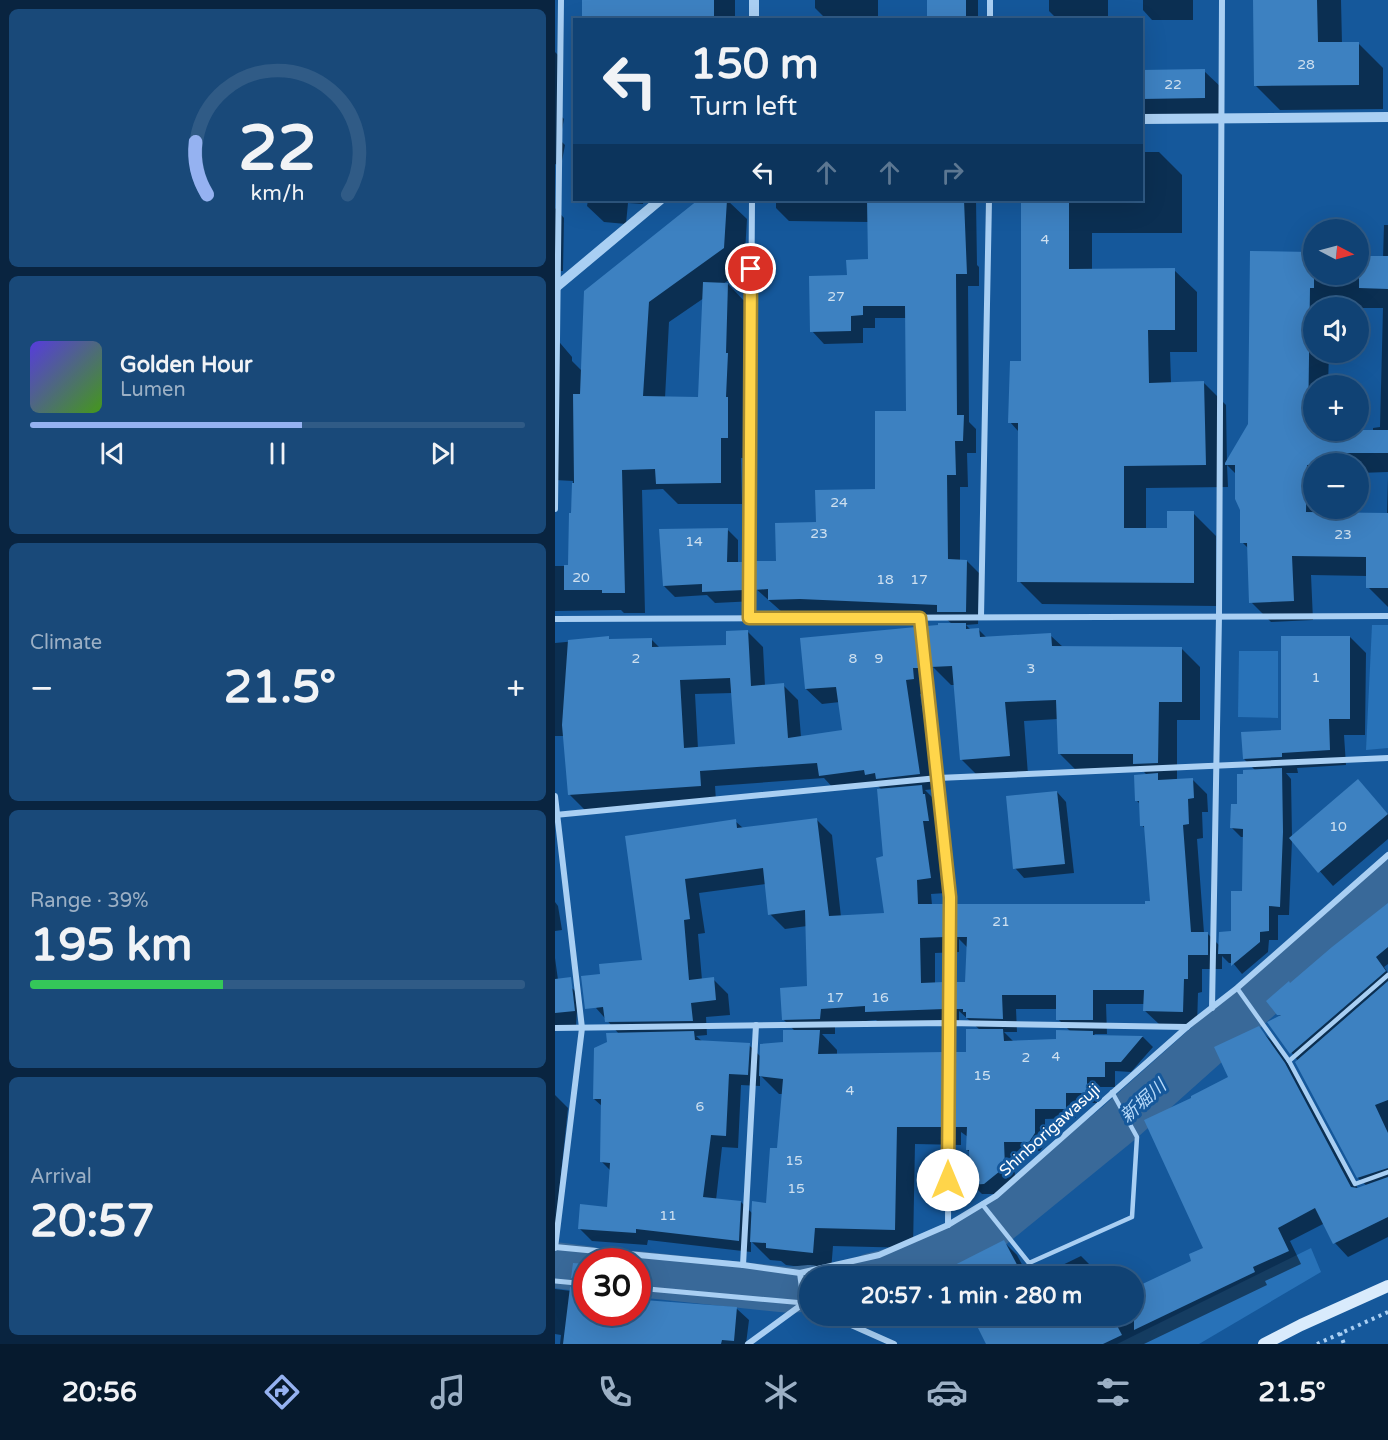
<!DOCTYPE html>
<meta charset="utf-8">
<style>
:root{--surface:#104274;--page:#194979;--text:#f1f3f6;--muted:#9cb0c5;--line:#305b86;--accent:#95b2f1}
body{margin:0;font-family:"Varela Round","Noto Sans JP",sans-serif;background:var(--page);color:var(--text);height:100vh;display:flex;flex-direction:column;font-size:22px;white-space:nowrap}
*{box-sizing:border-box;margin:0}
p{font-size:20px;color:var(--muted)}
.icon{flex:none;width:33px;height:33px;fill:none;stroke:currentColor;stroke-width:2;stroke-linecap:round;stroke-linejoin:round}
.map{position:relative;flex:1;overflow:hidden}
.sheet{display:flex;flex-direction:column;gap:9px;padding:9px;background:#092440;width:555px}
.sheet>*{flex:none}
.hud{position:absolute;left:18px;top:18px;width:570px;height:183px;border-radius:0px;box-shadow:0 6px 24px #0002,0 0 0 2px var(--line);background:#104274;color:var(--text);overflow:hidden}
.needle{width:39px;rotate:96deg}
.tools{position:absolute;left:748px;top:219px;display:grid;gap:12px}
.tools a{display:grid;place-items:center;width:66px;height:66px;border-radius:50%;background:var(--surface);box-shadow:0 6px 24px #0002,0 0 0 2px var(--line);font-size:30px}
.speed{position:absolute;left:18px;top:1248px;display:flex;gap:12px;font-size:30px;font-weight:700;text-align:center}
.speed>*{display:grid;place-content:center;width:78px;height:78px;border-radius:50%;background:var(--surface);box-shadow:0 6px 24px #0002,0 0 0 2px var(--line);line-height:1}
.speed .limit{border:9px solid #d22;background:#fff;color:#111}
.pin{position:absolute;display:grid;place-items:center;width:51px;height:51px;color:#fff;margin:-26px;border:3px solid #fff;border-radius:50%;box-shadow:0 2px 6px #0007}
.me{position:absolute;width:66px;margin:-33px;rotate:0deg;stroke-linejoin:round;filter:drop-shadow(0 0 4px #0008)}
.turn{display:flex;align-items:center;gap:21px;height:126px;padding:0 18px;font-size:27px}
.turn .icon{width:78px;height:78px;stroke-width:2.5}
.turn b{display:block;font-size:42px;line-height:51px}
.lanes{display:flex;align-items:center;height:57px;padding:0 18px;background:#0003;justify-content:center;gap:30px;direction:ltr}
.lanes .off{opacity:.35}
.big{font-size:45px;font-weight:700;line-height:1.1}
.sheet .card{flex:1;display:flex;flex-direction:column;justify-content:center;gap:9px;min-width:0;padding:0 21px;border-radius:9px;background:var(--page)}
.sheet .dial{align-items:center;gap:0}
.dial svg{height:156px;overflow:visible;fill:none;stroke:var(--line);stroke-width:7;stroke-linecap:round;text-anchor:middle}
.dial text{fill:var(--text);stroke:none}
.song{display:flex;align-items:center;gap:18px}
.cover{width:72px;height:72px;border-radius:9px;background:linear-gradient(135deg,hsl(250 70% 55%),hsl(100 70% 35%))}
.played{height:6px;border-radius:3px;background:linear-gradient(90deg,var(--accent) 55%,var(--line) 55%)}
.keys{display:flex;justify-content:space-around;direction:ltr}
.heat{display:flex;justify-content:space-between;align-items:center;font-size:33px;direction:ltr}
.charge{height:9px;border-radius:4px;background:linear-gradient(90deg,#34c759 39%,var(--line) 0)}
.trip{position:absolute;left:244px;top:1266px;width:345px;height:60px;border-radius:30px;background:var(--surface);box-shadow:0 6px 24px #0002,0 0 0 2px var(--line);font-weight:700;line-height:60px;text-align:center}
.menu{display:flex;height:96px;justify-content:space-around;align-items:center;background:#061a2e;color:var(--muted)}
.menu .icon{width:42px;height:42px}
.menu .active{color:var(--accent)}
.menu b{font-size:27px;color:var(--text)}
main{display:flex;flex:1;min-height:0}
.map>svg:first-child{display:block}
.green{fill:#2872b8}
.shadow{fill:#0007;fill-rule:evenodd}
.lines{fill:none;stroke-linecap:round;stroke-linejoin:round}
.river{stroke:#396999;stroke-width:46}
.building{fill:#3d81c1;fill-rule:evenodd}
.path{stroke:#a9cff3;stroke-width:4;stroke-dasharray:3 4.5;stroke-linecap:butt}
.service{stroke:#a9cff3;stroke-width:4.5}
.pedestrian{stroke:#a9cff3;stroke-width:5}
.minor{stroke:#a9cff3;stroke-width:6}
.tertiary{stroke:#a9cff3;stroke-width:10}
.secondary{stroke:#d9ebfc;stroke-width:12}
.route-casing{stroke:#a68a30;stroke-width:15}
.route{stroke:#ffd54a;stroke-width:10}
.labels{text-anchor:middle;dominant-baseline:central;stroke-width:6;stroke-linejoin:round;paint-order:stroke}
.number-label{font-size:14px;fill:#cee0f0}
.street-label{font-size:16px;fill:#fff;stroke:#15589b}
.water-label{font-size:18px;font-style:italic;fill:#b6d9f9;stroke:#15589b}
</style>
<main>
<section class="sheet">
<div class="card dial"><svg viewBox="0 0 100 80">
<path d="M14 69A42 42 0 1 1 86 69"/>
<path d="M14 69A42 42 0 0 1 8 42" stroke="#95b2f1"/>
<text x="50" y="56" font-size="32" font-weight="700">22</text>
<text x="50" y="72" font-size="11">km/h</text>
</svg></div>
<div class="card">
<div class="song"><i class="cover"></i><div><b>Golden Hour</b><p>Lumen</p></div></div>
<div class="played"></div>
<div class="keys"><svg class="icon" aria-label="previous" viewBox="0 0 24 24"><path d="M18 5L8 12l10 7zM5 5v14"/></svg><svg class="icon" aria-label="pause" viewBox="0 0 24 24"><path d="M8 5v14M16 5v14"/></svg><svg class="icon" aria-label="next" viewBox="0 0 24 24"><path d="M6 5l10 7-10 7zM19 5v14"/></svg></div>
</div>
<div class="card"><p>Climate</p>
<div class="heat"><a>−</a><b class="big">21.5°</b><a>+</a></div>
</div>
<div class="card"><p>Range · 39%</p><b class="big">195 km</b><div class="charge"></div></div>
<div class="card"><p>Arrival</p><b class="big">20:57</b></div>
</section>
<div class="map">
<svg width="833" height="1344" viewBox="0 0 833 1344">
<rect width="100%" height="100%" fill="#15589b"/>
<g class="green">
<polygon points="817,625 833,625 833,748 811,750"/>
<polygon points="684,651 723,651 723,718 683,717"/>
<polygon points="756,1248 766,1272 644,1344 562,1344"/>
</g>
<g class="shadow">
<rect x="28" y="0" width="152" height="20"/>
<polygon points="260,0 323,0 323,20 272,20 260,8"/>
<rect x="373" y="0" width="50" height="20"/>
<polygon points="494,0 553,0 553,20 503,20 494,11"/>
<polygon points="588,0 638,0 638,20 597,20 588,10"/>
<polygon points="700,0 786,0 787,44 803,43 828,68 828,109 725,110 700,85"/>
<polygon points="0,52 8,60 5,115 9,119 5,140 10,145 6,166 0,164 0,167"/>
<polygon points="586,71 649,71 668,89 668,116 586,117"/>
<path d="M 586,152 L 604,152 L 627,175 L 627,233 L 537,233 L 537,270 L 619,270 L 642,292 L 642,352 L 615,352 L 616,383 L 648,382 L 671,405 L 672,464 L 694,425 L 755,253 L 759,257 L 759,274 L 804,274 L 804,257 L 828,258 L 829,225 L 833,225 L 833,472 L 804,473 L 804,464 L 759,464 L 759,508 L 771,508 L 771,514 L 832,514 L 833,477 L 833,607 L 813,587 L 812,576 L 756,575 L 758,620 L 716,622 L 696,602 L 694,549 L 687,542 L 687,510 L 682,475 L 672,465 L 673,487 L 591,488 L 591,530 L 614,530 L 638,513 L 661,536 L 661,606 L 487,604 L 464,581 L 464,432 L 455,422 L 467,363 L 467,200 L 586,200 ZM 759,308 L 828,308 L 825,427 L 818,428 L 818,431 L 759,430 L 759,386 L 773,386 L 774,352 L 759,352 Z"/>
<polygon points="33,200 89,200 88,204 73,203 71,224 49,222 32,206"/>
<path d="M 145,200 L 172,200 L 192,219 L 189,269 L 168,284 L 173,284 L 193,305 L 191,373 L 193,375 L 191,417 L 193,420 L 193,458 L 186,458 L 187,504 L 123,504 L 108,489 L 87,490 L 90,613 L 69,613 L 66,610 L 0,611 L 0,566 L 14,566 L 18,481 L 0,480 L 0,337 L 17,357 L 17,361 L 27,371 L 30,292 ZM 149,298 L 145,398 L 110,398 L 114,322 Z"/>
<path d="M 221,200 L 421,200 L 422,265 L 424,267 L 424,286 L 413,286 L 414,422 L 421,429 L 421,453 L 412,453 L 413,487 L 405,487 L 405,561 L 412,561 L 425,574 L 423,624 L 411,625 L 416,630 L 424,630 L 432,638 L 495,635 L 509,648 L 626,648 L 645,667 L 645,720 L 622,720 L 622,780 L 638,780 L 652,794 L 653,812 L 647,812 L 648,838 L 642,839 L 649,933 L 652,933 L 665,946 L 677,933 L 689,892 L 689,837 L 686,837 L 677,828 L 684,806 L 701,771 L 689,759 L 728,731 L 795,637 L 811,653 L 810,735 L 789,735 L 791,765 L 742,768 L 743,773 L 731,773 L 736,779 L 737,837 L 803,781 L 833,814 L 833,839 L 778,886 L 737,840 L 734,915 L 723,915 L 723,940 L 714,940 L 713,952 L 687,974 L 678,963 L 674,963 L 667,956 L 667,969 L 647,969 L 647,992 L 643,993 L 642,1026 L 604,1024 L 589,1010 L 590,1004 L 551,1004 L 552,1034 L 539,1034 L 542,1037 L 588,1037 L 598,1047 L 576,1072 L 560,1071 L 560,1087 L 542,1087 L 542,1103 L 520,1103 L 521,1118 L 490,1119 L 490,1144 L 485,1151 L 459,1152 L 460,1178 L 439,1194 L 427,1194 L 417,1184 L 416,1153 L 412,1150 L 413,1137 L 406,1132 L 406,1145 L 360,1144 L 358,1248 L 278,1246 L 276,1271 L 231,1265 L 226,1261 L 215,1260 L 196,1241 L 196,1252 L 93,1240 L 92,1245 L 37,1241 L 25,1229 L 54,1208 L 56,1171 L 47,1162 L 48,1107 L 39,1099 L 53,1043 L 64,1034 L 41,1008 L 89,961 L 72,837 L 180,821 L 188,828 L 262,820 L 277,835 L 286,917 L 331,915 L 330,858 L 327,790 L 322,785 L 280,790 L 269,778 L 160,786 L 161,801 L 30,810 L 15,795 L 10,736 L 0,736 L 0,643 L 53,638 L 56,640 L 96,639 L 105,648 L 173,647 L 193,632 L 208,647 L 210,686 L 228,685 L 243,700 L 246,737 L 289,732 L 285,702 L 267,704 L 251,689 L 360,628 L 374,643 L 397,624 L 389,617 L 258,611 L 227,612 L 200,588 L 200,601 L 160,603 L 152,595 L 120,597 L 109,586 L 172,529 L 183,540 L 183,563 L 189,563 L 201,576 L 222,562 L 262,523 L 321,491 L 352,413 L 352,318 L 320,318 L 320,328 L 308,328 L 308,343 L 269,344 L 257,331 L 293,276 L 314,260 L 314,222 L 234,221 L 221,208 ZM 378,667 L 396,685 L 400,685 L 407,760 L 425,778 L 473,775 L 469,721 L 503,719 L 504,753 L 523,772 L 589,772 L 592,775 L 582,801 L 586,805 L 587,825 L 591,830 L 596,902 L 592,905 L 402,918 L 389,905 L 377,905 L 376,894 L 391,893 L 382,836 L 388,835 L 385,811 L 382,808 L 381,801 L 370,790 L 380,789 L 365,694 L 373,694 L 372,682 L 379,682 ZM 178,693 L 181,746 L 143,749 L 140,694 ZM 211,884 L 215,914 L 230,929 L 252,926 L 254,987 L 228,1019 L 241,1032 L 230,1044 L 206,1057 L 194,1045 L 148,1042 L 141,1036 L 152,1035 L 151,1017 L 175,1015 L 173,994 L 158,979 L 147,980 L 143,934 L 150,933 L 144,893 ZM 404,939 L 413,948 L 412,983 L 401,996 L 389,984 L 380,984 L 380,953 L 404,952 ZM 461,1009 L 503,1009 L 503,1019 L 516,1032 L 503,1040 L 459,1042 L 449,1032 L 462,1032 ZM 404,1011 L 425,1030 L 413,1054 L 401,1066 L 388,1053 L 282,1055 L 282,1050 L 267,1034 L 280,1034 L 280,1024 L 321,1020 L 327,1026 L 404,1024 ZM 205,1075 L 224,1094 L 228,1094 L 224,1150 L 212,1204 L 198,1214 L 186,1202 L 161,1200 L 167,1147 L 183,1148 L 186,1085 L 205,1086 Z"/>
<polygon points="0,208 9,218 8,271 0,271"/>
<polygon points="502,792 511,802 519,873 469,878 460,868"/>
<polygon points="0,902 3,906 7,930 0,931"/>
<polygon points="833,905 833,964 829,967 833,973 833,1237 793,1257 780,1243 770,1223 735,1241 746,1264 710,1281 712,1285 589,1344 432,1344 421,1320 416,1316 579,1316 579,1290 638,1262 650,1248 675,1078 703,1028 717,1041 743,1078 803,1189 812,1186 803,1178 743,1061 714,1023 726,1017 713,1001 735,985"/>
<polygon points="0,958 3,980 9,980 23,994 21,1026 0,1028"/>
<polygon points="0,1095 13,1108 0,1231"/>
<polygon points="449,1242 462,1255 473,1276 395,1276 392,1271"/>
<polygon points="526,1256 539,1269 542,1276 485,1276"/>
<polygon points="0,1289 32,1293 32,1312 82,1312 82,1300 182,1309 194,1320 191,1344 5,1344 6,1335 0,1334"/>
</g>
<g class="lines">
<g class="river">
<polyline points="0,1265 32,1269"/>
<polyline points="82,1274 234,1290 255,1288"/>
<polyline points="316,1276 357,1266 435,1228 564,1123 833,883"/>
</g>
</g>
<g class="building">
<rect x="27" y="0" width="132" height="20"/>
<rect x="372" y="0" width="39" height="20"/>
<polygon points="698,0 762,0 763,42 804,42 804,85 699,86"/>
<polygon points="650,69 650,98 586,99 586,70"/>
<polygon points="143,200 172,200 169,248 94,302 88,396 143,397 148,282 173,283 171,353 173,353 171,397 173,397 173,438 166,438 166,483 101,484 100,469 67,470 70,593 47,593 47,590 9,590 9,565 13,565 14,513 16,513 17,483 19,483 18,394 25,394 29,291"/>
<polygon points="312,200 409,200 412,274 401,274 402,415 409,415 408,441 400,441 401,475 392,475 393,559 412,560 411,612 382,612 382,605 245,599 213,600 213,589 199,590 200,561 221,561 220,523 261,522 260,490 320,489 320,411 351,411 350,306 308,306 308,315 296,316 296,331 255,332 254,276 292,275 291,260 313,259"/>
<polygon points="466,200 514,200 514,269 620,268 620,330 593,330 594,383 649,381 651,465 569,466 569,528 612,528 612,511 639,511 639,583 462,582 463,423 453,423 455,361 466,361"/>
<polygon points="695,251 756,252 756,255 759,255 759,288 755,288 753,428 759,429 759,430 833,430 833,453 780,453 779,464 752,465 751,512 833,513 833,588 811,588 811,557 737,556 739,601 694,603 692,543 685,543 685,510 680,499 680,465 670,465 670,463 693,424"/>
<polygon points="804,256 833,256 833,289 804,288"/>
<polygon points="173,528 172,562 189,562 189,590 147,592 147,584 108,586 104,529"/>
<polygon points="383,623 411,623 411,629 424,628 425,637 496,633 497,646 627,647 627,702 604,702 603,763 578,764 578,754 503,754 501,700 450,702 455,756 405,760 397,666 376,667 371,626 383,625"/>
<path d="M 361,627 L 365,668 L 358,668 L 359,679 L 351,680 L 365,774 L 321,779 L 320,773 L 310,775 L 309,770 L 264,776 L 262,763 L 145,771 L 146,786 L 13,795 L 7,725 L 13,640 L 54,636 L 54,639 L 97,638 L 97,647 L 171,645 L 171,631 L 193,630 L 196,686 L 229,683 L 233,738 L 287,730 L 281,687 L 250,689 L 245,638 ZM 175,678 L 180,744 L 129,748 L 125,680 Z"/>
<polygon points="726,636 795,636 795,719 774,719 775,750 727,753 727,757 688,759 686,732 726,730"/>
<polygon points="727,768 728,832 725,907 714,906 714,931 705,932 705,942 676,966 676,954 663,954 664,932 676,931 676,891 687,891 688,829 675,828 676,804 682,804 682,774 688,774 688,770"/>
<polygon points="603,773 603,780 638,778 639,798 633,799 634,824 628,825 636,932 653,932 653,955 633,955 633,979 629,979 628,1012 588,1011 589,990 538,990 538,1020 501,1020 501,995 447,995 448,1019 411,1018 411,1012 408,1012 408,1009 400,1009 400,982 410,982 412,937 400,937 400,904 590,904 590,901 595,901 589,826 585,826 584,801 580,801 579,775"/>
<polygon points="803,779 833,814 763,873 734,838"/>
<polygon points="367,785 368,794 370,794 374,821 368,821 376,878 362,880 363,904 390,904 390,937 365,938 366,983 389,982 389,1009 310,1012 310,1006 266,1009 265,1019 227,1020 225,988 252,986 250,910 213,915 208,868 130,879 135,919 129,920 134,980 159,977 161,1000 136,1003 138,1021 50,1022 48,1007 30,1009 26,976 45,974 44,964 87,960 70,836 181,819 182,828 262,818 274,916 329,913 321,858 328,856 322,789"/>
<polygon points="502,791 510,864 458,869 451,796"/>
<polygon points="833,903 833,947 821,957 831,971 735,1054 712,1022 726,1015 722,1015 711,1001 734,981 735,983 777,947"/>
<polygon points="16,977 20,1011 0,1013 0,979"/>
<polygon points="833,981 833,1100 820,1105 833,1133 833,1168 802,1178 740,1062"/>
<polygon points="704,1026 730,1063 796,1187 802,1188 833,1177 833,1217 778,1244 760,1208 723,1228 734,1251 698,1267 700,1272 579,1330 579,1288 636,1261 634,1254 648,1248 589,1120 636,1098 636,1096 673,1077 659,1047"/>
<polygon points="411,1029 448,1029 449,1041 501,1039 501,1030 538,1031 538,1035 588,1036 566,1062 550,1062 550,1077 532,1077 532,1093 511,1093 511,1109 480,1109 480,1133 474,1142 449,1142 450,1167 429,1184 415,1185 414,1150 411,1150 412,1127 399,1127 399,1052 411,1052"/>
<polygon points="228,1030 265,1030 263,1054 389,1052 388,1127 342,1127 340,1230 260,1228 258,1253 211,1248 211,1243 195,1242 197,1201 211,1203 215,1148 222,1148 228,1079 204,1076 205,1044 228,1042"/>
<polygon points="139,1031 140,1040 195,1043 193,1075 174,1074 171,1136 156,1135 148,1197 186,1201 184,1241 81,1229 81,1233 23,1229 25,1204 52,1207 55,1163 45,1162 46,1099 38,1099 39,1048 52,1042 51,1033"/>
<polygon points="449,1240 468,1276 378,1276"/>
<polygon points="18,1263 32,1264 32,1279 16,1278"/>
<polygon points="15,1287 32,1289 32,1312 88,1312 89,1300 182,1307 179,1341 167,1340 166,1344 8,1344"/>
<polygon points="417,1316 557,1316 567,1335 548,1344 431,1344"/>
</g>
<g class="lines">
<g class="path">
<polyline points="785,1333 789,1344"/>
<polyline points="762,1344 833,1312"/>
</g>
<g class="service">
<polyline points="682,988 734,1061 800,1184 833,1172"/>
<polyline points="734,1061 833,975"/>
<polyline points="427,1204 474,1263 577,1217 582,1137 557,1092"/>
</g>
<g class="pedestrian">
<polyline points="0,1281 32,1284"/>
<polyline points="82,1288 249,1303"/>
</g>
<g class="minor">
<polyline points="435,20 435,0"/>
<polyline points="0,509 6,0"/>
<polyline points="426,617 434,200"/>
<polyline points="194,618 197,200"/>
<polyline points="365,618 395,897 393,1225"/>
<polyline points="0,619 833,616"/>
<polyline points="0,796 27,1028 0,1248"/>
<polyline points="0,815 383,778 833,758"/>
<polyline points="657,1008 664,616 667,0"/>
<polyline points="0,1028 393,1023 632,1027"/>
<polyline points="0,1247 188,1265 245,1273 324,1255 393,1225 441,1196 632,1027 682,988 833,855"/>
<polyline points="188,1265 201,1025"/>
<polyline points="245,1273 249,1303"/>
<polyline points="276,1316 339,1344"/>
<polyline points="193,1344 249,1303"/>
</g>
<g class="tertiary">
<polyline points="199,20 199,0"/>
<polyline points="586,119 833,117"/>
<polyline points="0,288 105,200"/>
</g>
<polyline class="secondary" points="709,1344 746,1325 833,1286"/>
</g>
<g class="lines">
<defs>
<polyline id="route" points="196,269 194,618 365,618 395,897 393,1180"/>
</defs>
<use href="#route" class="route-casing"/>
<use href="#route" class="route"/>
</g>
<g class="labels">
<g class="number-label">
<text x="751" y="64">28</text>
<text x="618" y="84">22</text>
<text x="490" y="239">4</text>
<text x="281" y="296">27</text>
<text x="284" y="502">24</text>
<text x="264" y="533">23</text>
<text x="788" y="534">23</text>
<text x="139" y="541">14</text>
<text x="26" y="577">20</text>
<text x="330" y="579">18</text>
<text x="364" y="579">17</text>
<text x="81" y="658">2</text>
<text x="298" y="658">8</text>
<text x="324" y="658">9</text>
<text x="476" y="668">3</text>
<text x="761" y="677">1</text>
<text x="783" y="826">10</text>
<text x="446" y="921">21</text>
<text x="280" y="997">17</text>
<text x="325" y="997">16</text>
<text x="501" y="1056">4</text>
<text x="471" y="1057">2</text>
<text x="427" y="1075">15</text>
<text x="295" y="1090">4</text>
<text x="145" y="1106">6</text>
<text x="239" y="1160">15</text>
<text x="241" y="1188">15</text>
<text x="113" y="1215">11</text>
</g>
<g class="street-label">
<text transform="translate(495 1130) rotate(-42)">Shinborigawasuji</text>
</g>
<g class="water-label">
<text transform="translate(588 1101) rotate(-42)">新堀川</text>
</g>
</g>
</svg>
<div class="tools">
<a><svg class="needle" viewBox="-14 -14 28 28"><path d="M0-13l5 13h-10z" fill="#e53935"/><path d="M0 13l5-13h-10z" fill="#9cb0c5"/></svg></a>
<a><svg class="icon" aria-label="sound" viewBox="0 0 24 24"><path d="M4 9h4l5-4v14l-5-4H4zM17 9q2 3 0 6"/></svg></a>
<a>+</a>
<a>−</a>
</div>
<div class="speed"><div class="limit">30</div></div>
<div class="pin" style="left:196px;top:269px;background:#d93025"><svg class="icon" aria-label="arrive" viewBox="0 0 24 24"><path d="M6 21V4h12l-3 4 3 4H6"/></svg></div>
<svg class="me" style="left:393px;top:1180px" viewBox="-20 -20 40 40"><circle r="19" fill="#fff"/><path d="M0-13L10 11 0 6-10 11z" fill="#ffd54a"/></svg>
<div class="trip">20:57 · 1 min · 280 m</div>
<div class="hud">
<div class="turn"><svg class="icon" aria-label="left" viewBox="0 0 24 24"><path d="M17 20v-9H6M10 6l-5 5 5 5"/></svg><div><b>150 m</b>Turn left</div></div>
<div class="lanes"><svg class="icon" aria-label="left" viewBox="0 0 24 24"><path d="M17 20v-9H6M10 6l-5 5 5 5"/></svg><svg class="icon off" aria-label="ahead" viewBox="0 0 24 24"><path d="M12 20V5M6 11l6-6 6 6"/></svg><svg class="icon off" aria-label="ahead" viewBox="0 0 24 24"><path d="M12 20V5M6 11l6-6 6 6"/></svg><svg class="icon off" aria-label="right" viewBox="0 0 24 24"><path d="M7 20v-9h11M14 6l5 5-5 5"/></svg></div>
</div>
</div>
</main>
<nav class="menu">
<b>20:56</b>
<svg class="icon active" aria-label="directions" viewBox="0 0 24 24"><path d="M12 3l9 9-9 9-9-9zM9 14v-3h6M13 9l2 2-2 2"/></svg>
<svg class="icon" aria-label="music" viewBox="0 0 24 24"><path d="M9 18V5l10-2v13"/><circle cx="6" cy="18" r="3"/><circle cx="16" cy="16" r="3"/></svg>
<svg class="icon" aria-label="phone" viewBox="0 0 24 24"><path d="M5 4h4l2 5-3 2q2 4 5 5l2-3 5 2v4C11 20 4 13 5 4z"/></svg>
<svg class="icon" aria-label="climate" viewBox="0 0 24 24"><path d="M12 3v18M4 7l16 10M4 17L20 7"/></svg>
<svg class="icon" aria-label="car" viewBox="0 0 24 24"><path d="M5 17H2v-5l4-1 3-4h7l3 4 3 1v5h-3M9 17h6M6 11h13"/><circle cx="7" cy="17" r="2"/><circle cx="17" cy="17" r="2"/></svg>
<svg class="icon" aria-label="filters" viewBox="0 0 24 24"><path d="M4 7h16M4 17h16"/><circle cx="9" cy="7" r="2"/><circle cx="15" cy="17" r="2"/></svg>
<b>21.5°</b>
</nav>
